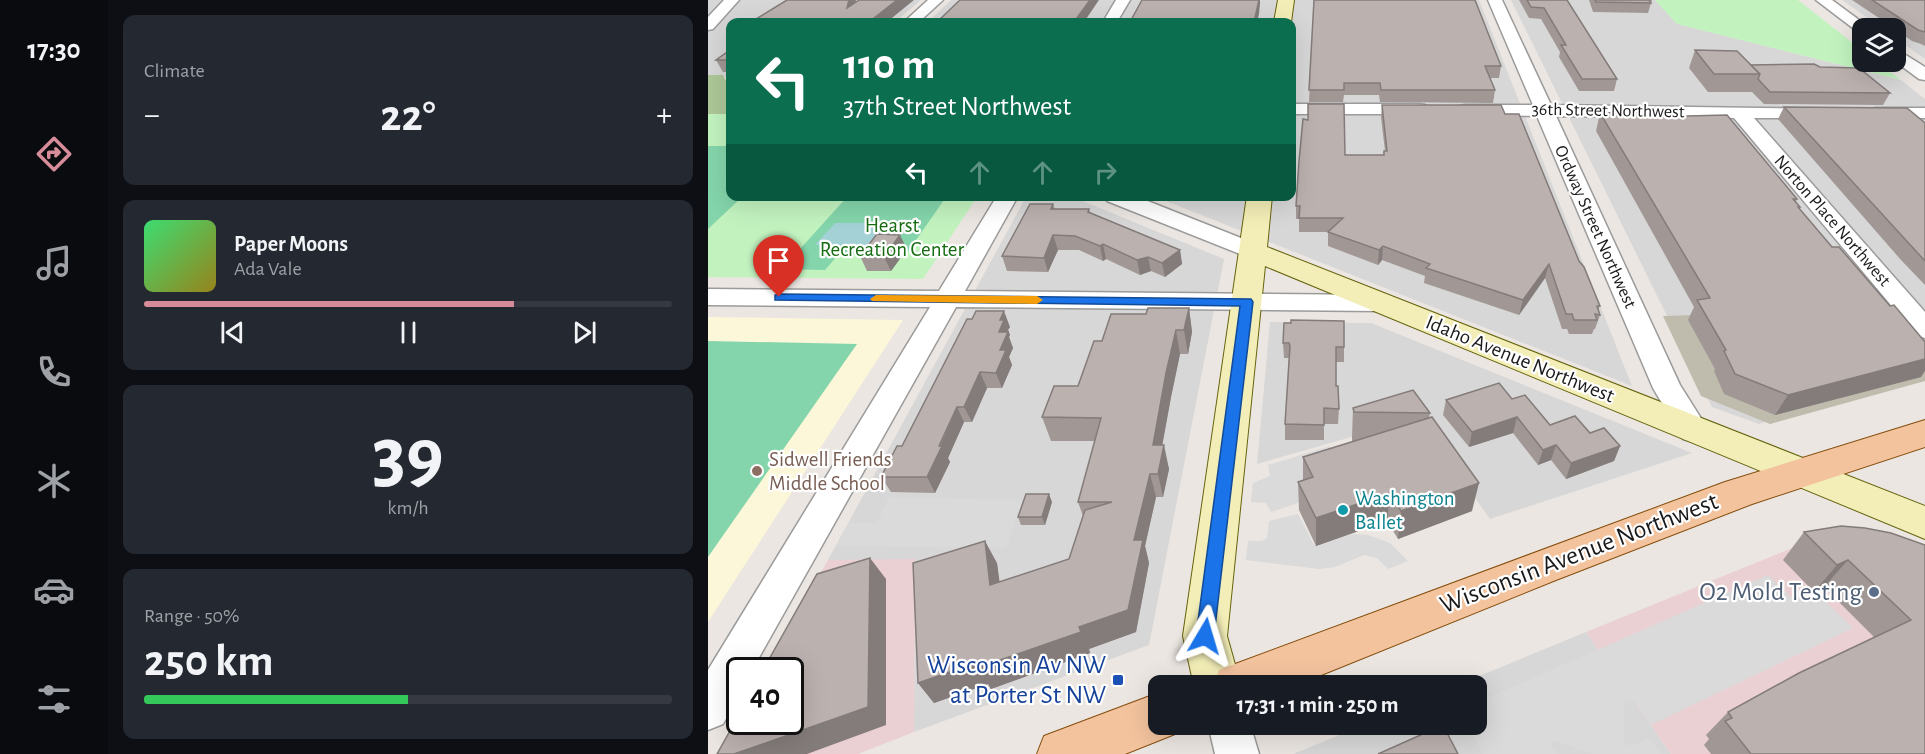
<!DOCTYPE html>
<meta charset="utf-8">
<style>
:root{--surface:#171b24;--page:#242831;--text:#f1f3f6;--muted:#9ea1a6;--line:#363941;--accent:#d68d99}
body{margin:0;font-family:"Alegreya Sans",sans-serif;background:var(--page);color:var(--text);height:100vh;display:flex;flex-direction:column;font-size:22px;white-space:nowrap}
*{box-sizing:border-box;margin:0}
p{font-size:20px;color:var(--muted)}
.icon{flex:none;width:33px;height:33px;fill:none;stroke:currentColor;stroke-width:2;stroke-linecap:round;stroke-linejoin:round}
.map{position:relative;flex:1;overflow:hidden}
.sheet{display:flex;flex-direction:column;gap:15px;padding:15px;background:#0d0f14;width:600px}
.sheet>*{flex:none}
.top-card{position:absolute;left:18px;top:18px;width:570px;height:183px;border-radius:12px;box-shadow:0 6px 24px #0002;background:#0b6e4f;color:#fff;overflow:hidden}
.controls{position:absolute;left:1144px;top:18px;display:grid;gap:12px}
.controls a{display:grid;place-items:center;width:54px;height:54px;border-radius:12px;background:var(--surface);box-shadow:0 6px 24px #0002;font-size:30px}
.speed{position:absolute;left:18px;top:657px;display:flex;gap:12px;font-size:30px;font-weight:700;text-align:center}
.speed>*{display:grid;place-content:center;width:78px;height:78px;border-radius:50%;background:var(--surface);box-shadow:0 6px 24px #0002;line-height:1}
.speed .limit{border:3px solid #111;border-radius:9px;background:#fff;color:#111}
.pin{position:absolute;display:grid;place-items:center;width:51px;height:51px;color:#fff;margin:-62px -26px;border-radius:50% 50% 50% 0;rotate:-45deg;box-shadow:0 0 6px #0007}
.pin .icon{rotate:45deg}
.me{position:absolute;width:66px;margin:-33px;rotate:7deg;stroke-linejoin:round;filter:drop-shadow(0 0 4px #0008)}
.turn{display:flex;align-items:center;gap:21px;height:126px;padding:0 18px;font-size:27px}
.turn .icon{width:78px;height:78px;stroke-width:2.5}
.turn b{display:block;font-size:42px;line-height:51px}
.lanes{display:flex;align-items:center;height:57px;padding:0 18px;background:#0003;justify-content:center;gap:30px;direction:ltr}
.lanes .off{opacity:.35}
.big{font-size:45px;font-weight:600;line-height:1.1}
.sheet .tile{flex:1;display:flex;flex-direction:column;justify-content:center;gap:9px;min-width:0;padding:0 21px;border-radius:12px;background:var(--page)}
.sheet .dial{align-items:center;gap:0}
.dial b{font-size:78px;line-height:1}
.song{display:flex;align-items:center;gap:18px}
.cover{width:72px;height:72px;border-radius:9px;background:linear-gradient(135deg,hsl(140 70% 55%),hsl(50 70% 35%))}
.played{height:6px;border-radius:3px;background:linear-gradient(90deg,var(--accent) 70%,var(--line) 70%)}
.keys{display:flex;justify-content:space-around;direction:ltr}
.heat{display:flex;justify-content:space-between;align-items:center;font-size:33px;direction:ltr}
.charge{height:9px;border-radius:4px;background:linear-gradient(90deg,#34c759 50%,var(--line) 0)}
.trip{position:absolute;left:440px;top:675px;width:339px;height:60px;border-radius:12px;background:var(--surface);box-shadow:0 6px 24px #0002;font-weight:600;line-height:60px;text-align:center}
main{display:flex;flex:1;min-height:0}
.tab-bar{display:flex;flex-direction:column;width:108px;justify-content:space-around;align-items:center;background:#090b0e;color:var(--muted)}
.tab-bar .icon{width:42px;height:42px}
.tab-bar .active{color:var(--accent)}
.tab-bar b{font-size:27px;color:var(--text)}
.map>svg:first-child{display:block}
.residential{fill:#d8d7d7}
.commercial{fill:#ebd0d3}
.education{fill:#fcf7d9}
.construction{fill:#bfbcad}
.forest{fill:#adc798}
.park{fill:#c2f3bf}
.pitch{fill:#84d5ab}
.parking{fill:#dadada}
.water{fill:#a4d1d6}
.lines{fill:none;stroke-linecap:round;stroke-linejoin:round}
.street-casing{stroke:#9b9b9b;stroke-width:3}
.secondary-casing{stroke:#65630d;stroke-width:2}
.primary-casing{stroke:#844d0c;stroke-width:2}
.street{fill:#fff;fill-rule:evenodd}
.secondary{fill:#f3eeb7;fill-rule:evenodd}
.primary{fill:#f3c39e;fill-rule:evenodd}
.wall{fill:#a19896}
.shaded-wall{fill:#837c7a}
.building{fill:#bbb1ae;stroke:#837c7a;stroke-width:1.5}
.route{fill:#1a73e8;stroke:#114b97;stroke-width:1.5}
.slow{fill:#f59e0b}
.education-dot{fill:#8d6e63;stroke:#fff;stroke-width:2}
.culture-dot{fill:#0f9aa8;stroke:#fff;stroke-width:2}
.service-dot{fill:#5c6f8a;stroke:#fff;stroke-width:2}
.transit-dot{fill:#1a4fb4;stroke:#fff;stroke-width:2}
.labels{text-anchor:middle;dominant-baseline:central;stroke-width:4.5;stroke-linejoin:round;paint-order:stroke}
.far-street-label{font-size:18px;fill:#1a1a1a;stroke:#fff}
.park-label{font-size:21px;fill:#186d14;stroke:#fff}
.street-label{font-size:21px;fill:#1a1a1a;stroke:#fff}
.education-label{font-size:21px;fill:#785e54;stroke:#fff;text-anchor:start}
.culture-label{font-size:21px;fill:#0d838f;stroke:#fff;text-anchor:start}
.near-street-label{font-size:26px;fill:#1a1a1a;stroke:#fff}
.near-service-label{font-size:26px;fill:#4e5e75;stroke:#fff;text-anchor:end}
.near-transit-label{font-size:26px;fill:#164399;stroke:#fff;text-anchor:end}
</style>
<main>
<nav class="tab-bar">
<b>17:30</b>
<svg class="icon active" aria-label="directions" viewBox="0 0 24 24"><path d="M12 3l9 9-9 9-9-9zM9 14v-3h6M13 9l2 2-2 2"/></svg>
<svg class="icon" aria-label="music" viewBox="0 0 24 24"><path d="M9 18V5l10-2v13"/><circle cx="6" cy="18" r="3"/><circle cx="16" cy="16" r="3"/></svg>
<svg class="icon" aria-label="phone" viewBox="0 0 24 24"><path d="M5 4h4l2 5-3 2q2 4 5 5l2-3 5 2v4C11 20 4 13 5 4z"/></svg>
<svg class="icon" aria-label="climate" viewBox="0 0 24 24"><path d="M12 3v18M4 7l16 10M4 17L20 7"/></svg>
<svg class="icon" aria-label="car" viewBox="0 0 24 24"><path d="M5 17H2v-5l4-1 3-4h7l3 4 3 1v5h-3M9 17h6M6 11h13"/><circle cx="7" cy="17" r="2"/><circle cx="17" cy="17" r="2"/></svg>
<svg class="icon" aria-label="filters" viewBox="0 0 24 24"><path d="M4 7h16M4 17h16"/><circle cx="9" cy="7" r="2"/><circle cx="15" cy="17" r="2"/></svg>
</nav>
<section class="sheet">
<div class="tile"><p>Climate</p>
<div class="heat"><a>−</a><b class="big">22°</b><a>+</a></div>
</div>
<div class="tile">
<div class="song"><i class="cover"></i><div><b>Paper Moons</b><p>Ada Vale</p></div></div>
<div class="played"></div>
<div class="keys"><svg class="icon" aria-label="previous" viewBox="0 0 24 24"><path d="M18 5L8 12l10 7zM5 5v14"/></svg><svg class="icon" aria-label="pause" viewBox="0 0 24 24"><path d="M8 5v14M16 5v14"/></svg><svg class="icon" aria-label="next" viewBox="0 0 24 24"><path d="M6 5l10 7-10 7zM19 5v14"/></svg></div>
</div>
<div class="tile dial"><b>39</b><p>km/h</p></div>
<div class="tile"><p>Range · 50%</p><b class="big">250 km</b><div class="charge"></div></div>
</section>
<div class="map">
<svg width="1217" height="754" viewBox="0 0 1217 754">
<rect width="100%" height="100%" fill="#ebe6e1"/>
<g class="residential">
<polygon points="0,0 213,0 187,22 22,22 22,77 0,77"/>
<polygon points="243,0 771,0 924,386 448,197 584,196 584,22 220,22"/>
<polygon points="803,0 947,0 970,24 1193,80 1217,99 1217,377 1051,424 1004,407"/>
<polygon points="1134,0 1217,0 1217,59 1188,38 1188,28 1174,28"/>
<polygon points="318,197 365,197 516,259 441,645 206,732 207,560 120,560"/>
<polygon points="562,322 663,323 984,453 782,519 710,418 549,464"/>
<polygon points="878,632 963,754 585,754 656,725 768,724 768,686 749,685"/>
</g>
<g class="commercial">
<polygon points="1109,538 1217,585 1217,754 963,754 878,632"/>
<polygon points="207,559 206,732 150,754 12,754 32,722 82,722 82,670 58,670 120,560"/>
</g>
<polygon class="education" points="0,317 195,320 0,622"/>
<polygon class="construction" points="1044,313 1217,365 1217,381 1062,424 993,396 955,316"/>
<polygon class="forest" points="0,75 15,75 20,85 22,86 22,117 0,120"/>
<g class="park">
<polygon points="947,0 1090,0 1155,51 1155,62 1169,62 1193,80 969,24"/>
<polygon points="0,114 22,114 22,196 269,197 215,279 0,277"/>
</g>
<g class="pitch">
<polygon points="0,146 22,146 22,196 34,197 0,229"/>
<polygon points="139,197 238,197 199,253 130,255 117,270 74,269"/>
<polygon points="0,341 149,344 0,557"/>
</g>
<g class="parking">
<polygon points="622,446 638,472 602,499 563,512 558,503 543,502 545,483 562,476 560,465"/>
<polygon points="181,497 315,500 298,548 128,546 141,523 169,523"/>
<polygon points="590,514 606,545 644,534 660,535 682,543 700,561 680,569 669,558 656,555 627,567 611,569 538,560 540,541 554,541 559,538 561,521"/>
<polygon points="1060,575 1083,597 1107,591 1145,628 943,725 928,703 920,700 916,704 916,743 923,746 941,738 953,754 885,754 844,740 842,744 849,754 775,754 759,725 768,724 768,703"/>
</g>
<polygon class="water" points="127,223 194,223 176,246 107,245"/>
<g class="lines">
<defs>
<g id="street">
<polygon points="16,0 31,0 5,29 0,30 0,17"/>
<polygon points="220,0 235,0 211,22 196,22"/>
<polygon points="408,0 422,0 409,22 395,22"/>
<polygon points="780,0 794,0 843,105 1119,109 1122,113 1119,117 1113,118 1046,118 1217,312 1217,338 1208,335 1026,118 848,116 972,385 1001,431 997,439 986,442 975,439 945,388 829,116 757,115 751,114 748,110 751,106 757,105 825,105"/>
<polygon points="1108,0 1124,0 1162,28 1155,28 1155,34 1150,32"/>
<polygon points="1188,49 1217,67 1217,80 1211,79 1188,62"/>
<polygon points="584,104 711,104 717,105 720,109 717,113 711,114 584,114"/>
<polygon points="1168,108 1217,108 1217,118 1162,117 1159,113 1162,109"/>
<polygon points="289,196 310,196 257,291 673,295 682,297 686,303 682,309 673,311 248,307 44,670 32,670 32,694 15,724 0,730 0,670 222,307 0,305 0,289 231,291"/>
<polygon points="397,196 427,196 553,246 557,251 553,256 545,258 537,256 399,201"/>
<polygon points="500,724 542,724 551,754 507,754"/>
</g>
<g id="secondary">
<polygon points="570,0 586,0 583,22 566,22"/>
<polygon points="539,196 564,196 559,247 1217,506 1217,539 557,266 519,636 533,686 486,686 475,636"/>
</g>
<g id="primary">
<polygon points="1217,420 1217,447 1044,504 848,580 586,686 505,686 511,670 1017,482"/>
<polygon points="450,693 450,724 471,724 467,734 417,754 329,754 336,736"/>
</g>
</defs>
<use href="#street" class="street-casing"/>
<use href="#secondary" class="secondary-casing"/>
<use href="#primary" class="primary-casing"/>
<use href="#street" class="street"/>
<use href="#secondary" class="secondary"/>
<use href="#primary" class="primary"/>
</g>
<g class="wall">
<polygon points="606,0 793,66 791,78 782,78 787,90 785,103 672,102 671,95 636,95 635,102 601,102"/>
<polygon points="811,0 859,0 909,79 906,91 871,91 851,57 852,52 833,19 821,18"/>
<polygon points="881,0 944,0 940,13 885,12"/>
<polygon points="1144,0 1217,0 1217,46 1213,44 1204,41 1188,30 1188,28 1186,28"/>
<polygon points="22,50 22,72 15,72 8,60"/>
<polygon points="987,50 1043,65 1182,93 1175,105 1056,104 1044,92 1000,92 981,68"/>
<polygon points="674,105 797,114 871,261 892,306 890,310 892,315 887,329 886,329 884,334 861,334 859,329 854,329 837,278 811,315 716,283 717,276 674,260 670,265 620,246 620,232 591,232 591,219 588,219 588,206 600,120 637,155 675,155 676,151 677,151 673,117"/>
<polygon points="1076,107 1217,123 1217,285 1193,260 1070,119"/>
<polygon points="892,113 937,117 1089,199 1088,202 1092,207 1091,209 1213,377 1067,415 1016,394 1006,371 1007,369 980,320 986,307 888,131"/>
<polygon points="345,204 347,209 381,209 382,213 472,250 474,264 457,277 443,271 432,275 398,259 395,261 371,250 350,250 340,272 299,271 294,256"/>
<polygon points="199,249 183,271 159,271 152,256"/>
<polygon points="481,308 484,332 480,354 472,354 463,397 454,445 461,469 455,497 448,497 437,546 441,563 428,632 381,649 382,653 283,689 280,684 226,703 210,683 289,563 291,582 361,559 375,516 370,502 387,441 343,441 334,417 370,386 394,341 438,314"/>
<polygon points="264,319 302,327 300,330 302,335 301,337 305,348 301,357 304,365 294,388 279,388 264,422 256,422 240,458 242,462 227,493 183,492 173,477 194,446"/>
<polygon points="575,343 636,347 636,362 628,362 628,386 631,409 630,424 616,424 616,440 577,440 577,424 581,358 576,358"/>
<polygon points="804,399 842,425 882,433 912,446 906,461 858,479 843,460 830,465 805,433 761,447 735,415 738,400"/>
<polygon points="645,408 722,413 721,418 764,511 690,539 679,521 608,546 591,510 590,482 595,480 595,457 648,441 644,441 644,437"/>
<polygon points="344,502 337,525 313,525 310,517"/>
<polygon points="1096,532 1210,542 1217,754 1003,754 996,745 1001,739 998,735 1020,712 1166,637 1116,587 1106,592 1075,560"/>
</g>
<g class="shaded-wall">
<polygon points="141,0 148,0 144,19 139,8"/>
<polygon points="189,0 206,0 179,22 161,22"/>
<polygon points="382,0 391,0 376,22 366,22"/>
<polygon points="551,0 552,0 552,3 551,14 549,22 546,22"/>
<polygon points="192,235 199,249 183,271 176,257"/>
<polygon points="345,235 350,250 340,272 336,258"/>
<polygon points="395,244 398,259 395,261 392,246"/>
<polygon points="675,246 674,260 670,265 671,250"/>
<polygon points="472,250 474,264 457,277 454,263"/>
<polygon points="440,257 443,271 432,275 429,260"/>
<polygon points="841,264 837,278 811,315 815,300"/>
<polygon points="481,308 484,332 480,354 476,330"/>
<polygon points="296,311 302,327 300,330 302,335 301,337 305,348 301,357 304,365 294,388 288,373 292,350 291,332 292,320"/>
<polygon points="468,330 472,354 463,397 450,469 445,445 458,373"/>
<polygon points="1217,359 1217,371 1213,377 1067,415 1080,395"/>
<polygon points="272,372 279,388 264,422 256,407"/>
<polygon points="249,407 256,422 240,458 242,462 227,493 219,477"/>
<polygon points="809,417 805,433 761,447 764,432"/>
<polygon points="456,445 461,469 455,497 450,474"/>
<polygon points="848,445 843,460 830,465 835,450"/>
<polygon points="912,446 906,461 858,479 863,463"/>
<polygon points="442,474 448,497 437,546 441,563 428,632 381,649 382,653 283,689 280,684 226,703 210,683 371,627 426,540"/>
<polygon points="771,483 764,511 690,539 693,511"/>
<polygon points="682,493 679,521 608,546 608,518"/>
<polygon points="341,494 344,502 337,525 334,517"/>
<polygon points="277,541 289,563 295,607 282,585"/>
<polygon points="162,558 178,579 178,725 99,754 26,754"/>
<polygon points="1140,560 1116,587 1106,592 1129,565"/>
</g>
<g class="building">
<polygon points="79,0 141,0 139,8 151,0 189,0 161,22 43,22"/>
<polygon points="252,0 382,0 366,22 229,22"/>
<polygon points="434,0 551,0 546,22 422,22"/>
<polygon points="606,0 767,0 793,66 777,66 787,90 673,90 672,83 636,83 636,90 601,90"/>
<polygon points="819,0 859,0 909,79 874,79 853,45 858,45 836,8 823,7"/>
<polygon points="887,0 941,0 943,3 888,2"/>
<polygon points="1164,0 1217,0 1217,32 1210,30"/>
<polygon points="22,50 22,60 8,60"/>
<polygon points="987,50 1029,51 1052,74 1006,74"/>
<polygon points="1106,64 1112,67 1151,68 1182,93 1062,92 1050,79 1052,74 1043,65"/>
<polygon points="600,104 636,104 637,155 676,155 676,151 679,151 674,105 793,105 797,114 811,114 871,261 876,267 892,306 889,306 892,315 887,314 889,320 866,320 864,314 858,314 841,264 815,300 718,268 722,264 675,246 671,250 620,232 635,218 591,218 592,206 588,206 591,161 595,119 600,120"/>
<polygon points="1076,107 1199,108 1217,123 1217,261"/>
<polygon points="934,112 937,117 1019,115 1089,199 1085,199 1092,207 1090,207 1124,247 1131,247 1182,306 1186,305 1217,342 1217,359 1080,395 1027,374 1016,351 1018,350 989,300 1002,298 892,113"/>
<polygon points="322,204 345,204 343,209 381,209 380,212 472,250 454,263 440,257 429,260 395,244 392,246 367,236 345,235 336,258 294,256"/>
<polygon points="169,234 192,235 176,257 152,256"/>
<polygon points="440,308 481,308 476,330 468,330 458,373 445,445 456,445 450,474 442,474 426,540 435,540 420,610 371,627 373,632 269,668 268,663 210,683 205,563 277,541 282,585 361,559 377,510 404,502 370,502 393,418 334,417 346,386 370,386 386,341 394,341 403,314 438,314"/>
<polygon points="268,311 296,311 292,320 296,320 291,332 300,332 292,350 298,350 288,373 272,372 256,407 249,407 231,446 234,446 219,477 173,477 189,446 194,446 259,319 264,319"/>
<polygon points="583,320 636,321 636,347 628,347 628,386 630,386 631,409 616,408 616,425 577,424 582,346 581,343 575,343 576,323 583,323"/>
<polygon points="791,383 804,399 817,395 842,425 867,416 882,433 896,428 912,446 863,463 848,445 835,450 809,417 764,432 738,400"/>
<polygon points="705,390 722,413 646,412 645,408"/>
<polygon points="724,417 771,483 693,511 682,493 608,518 590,482 605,477 595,457"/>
<polygon points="318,494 341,494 334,517 310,517"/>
<polygon points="1133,526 1157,528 1183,533 1217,545 1217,754 1043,754 1017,721 1024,718 1020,712 1091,673 1203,620 1140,560 1129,565 1096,532"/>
<polygon points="162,558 160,707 26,754 9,754 32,713 32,722 82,722 82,670 55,670 109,574"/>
<polygon points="735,725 750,754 670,754"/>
</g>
<polygon class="route" points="71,294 543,299 545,302 506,636 503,642 497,645 490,642 488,636 532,306 67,300 67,295"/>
<polygon class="slow" points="168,295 329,296 335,300 329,304 164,301 162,299"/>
<circle class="education-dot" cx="49" cy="471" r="6"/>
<circle class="culture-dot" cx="635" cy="510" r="6"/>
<circle class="service-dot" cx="1166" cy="592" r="6"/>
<rect class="transit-dot" x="404" y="674" width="12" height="12" rx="3"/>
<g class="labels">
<g class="far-street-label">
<text transform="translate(900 111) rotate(1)">36th Street Northwest</text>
<text transform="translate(1124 221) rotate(49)">Norton Place Northwest</text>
<text transform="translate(887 227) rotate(66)">Ordway Street Northwest</text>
</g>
<g class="park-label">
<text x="184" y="225">Hearst<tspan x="184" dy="24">Recreation Center</tspan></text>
</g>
<g class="street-label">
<text transform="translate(812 359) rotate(22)">Idaho Avenue Northwest</text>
</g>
<g class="education-label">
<text x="61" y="459">Sidwell Friends<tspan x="61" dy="24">Middle School</tspan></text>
</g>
<g class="culture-label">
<text x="647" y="498">Washington<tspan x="647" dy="24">Ballet</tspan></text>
</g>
<g class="near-street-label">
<text transform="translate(871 553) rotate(-21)">Wisconsin Avenue Northwest</text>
</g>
<g class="near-service-label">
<text x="1154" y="592">O2 Mold Testing</text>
</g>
<g class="near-transit-label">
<text x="398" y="665">Wisconsin Av NW<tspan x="398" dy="30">at Porter St NW</tspan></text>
</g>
</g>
</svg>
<div class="controls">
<a><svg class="icon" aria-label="layers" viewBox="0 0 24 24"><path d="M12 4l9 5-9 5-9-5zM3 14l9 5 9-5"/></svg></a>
</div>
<div class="speed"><div class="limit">40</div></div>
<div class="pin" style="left:71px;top:297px;background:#d93025"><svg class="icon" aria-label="arrive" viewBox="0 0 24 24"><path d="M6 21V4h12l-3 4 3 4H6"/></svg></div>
<svg class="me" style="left:497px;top:636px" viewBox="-20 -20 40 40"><path d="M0-17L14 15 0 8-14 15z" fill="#1a73e8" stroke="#fff" stroke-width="4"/></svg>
<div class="trip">17:31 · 1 min · 250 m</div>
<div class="top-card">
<div class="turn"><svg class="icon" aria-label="left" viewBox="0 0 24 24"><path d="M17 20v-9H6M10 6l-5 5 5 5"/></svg><div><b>110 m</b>37th Street Northwest</div></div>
<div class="lanes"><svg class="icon" aria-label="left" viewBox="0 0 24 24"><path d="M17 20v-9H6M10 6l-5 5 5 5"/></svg><svg class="icon off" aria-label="ahead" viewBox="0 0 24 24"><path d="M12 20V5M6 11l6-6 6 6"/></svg><svg class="icon off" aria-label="ahead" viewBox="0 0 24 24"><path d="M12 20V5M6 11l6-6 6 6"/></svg><svg class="icon off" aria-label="right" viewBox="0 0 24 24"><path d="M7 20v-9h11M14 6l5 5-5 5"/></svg></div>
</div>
</div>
</main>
